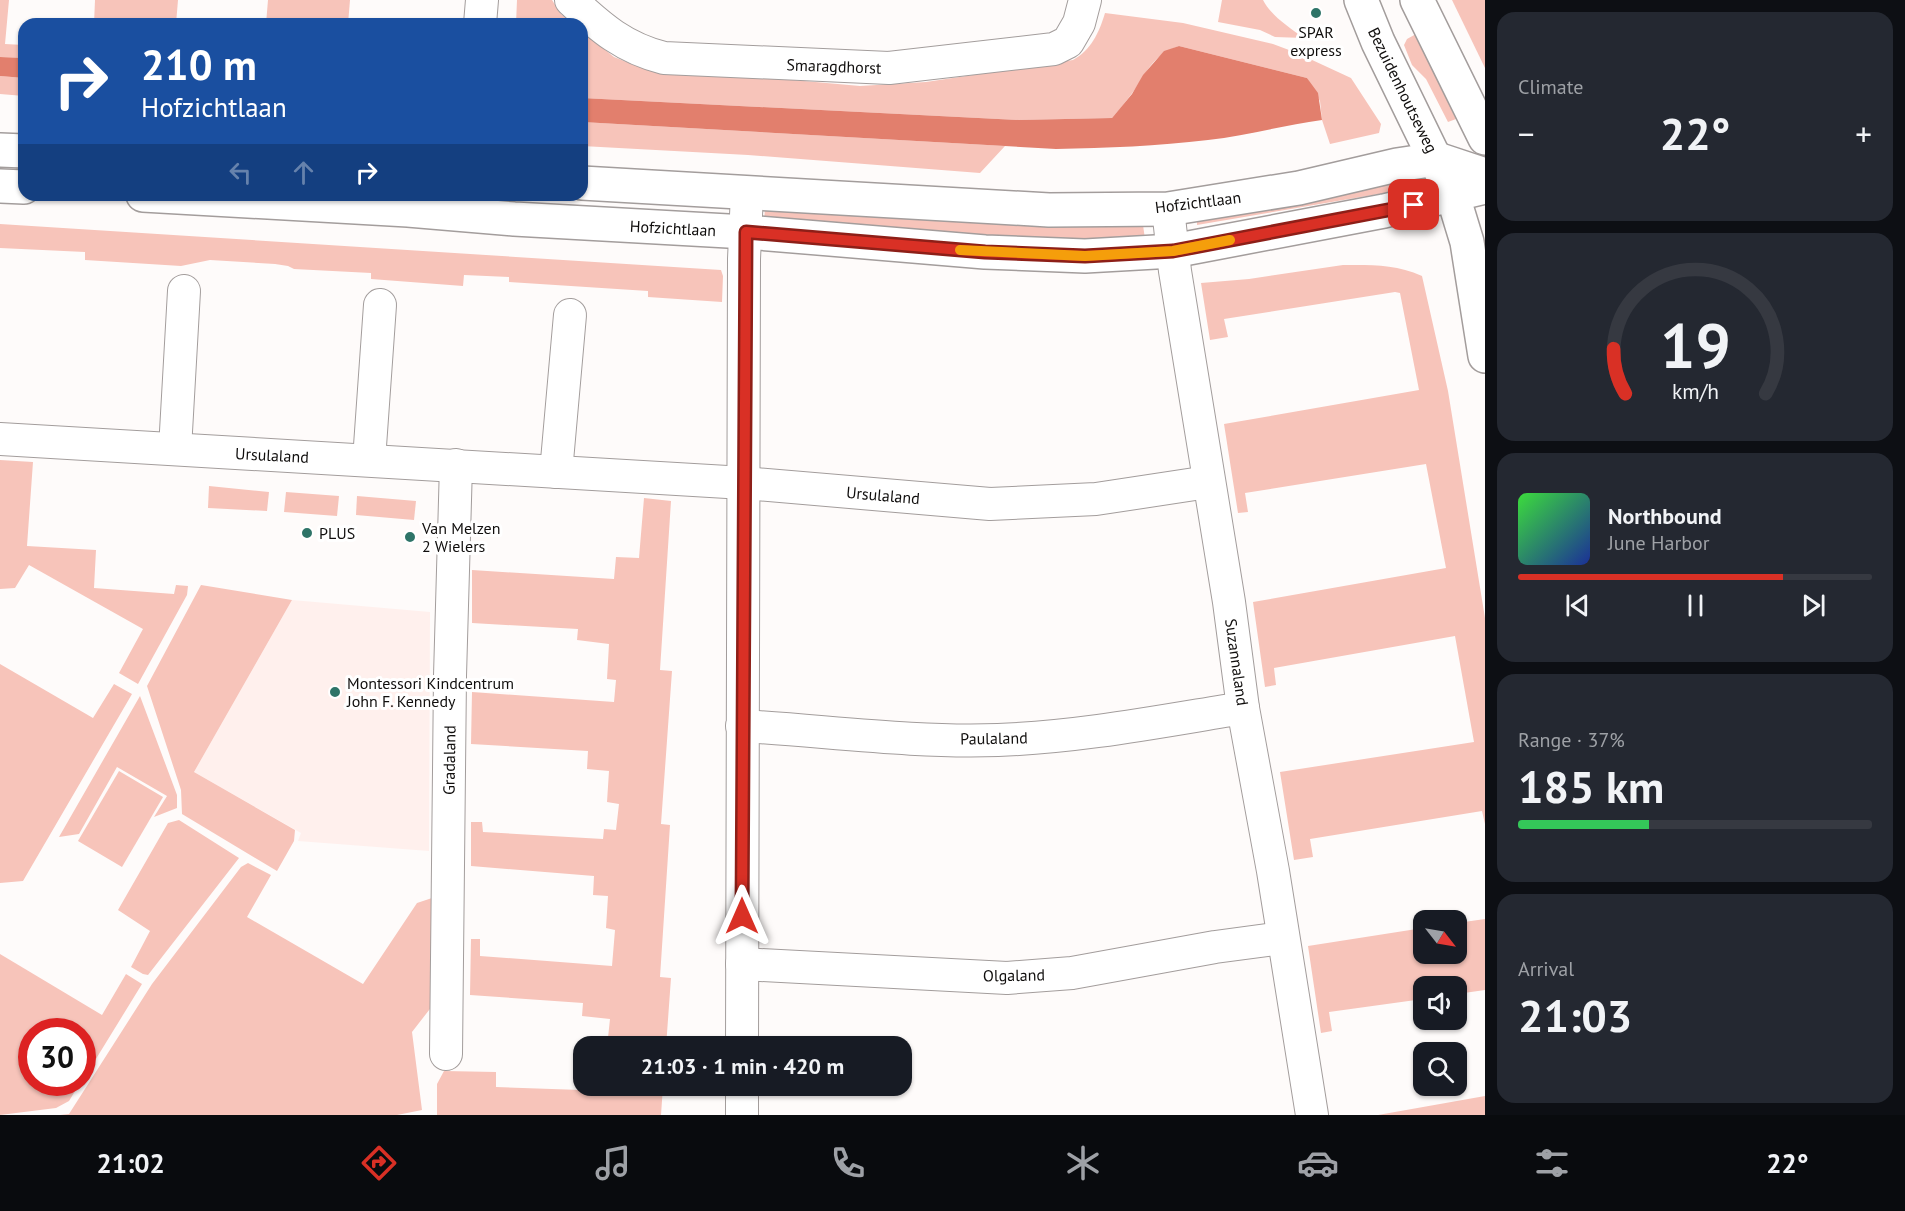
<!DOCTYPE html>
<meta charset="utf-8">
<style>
:root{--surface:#171b24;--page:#242831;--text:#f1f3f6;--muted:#9ea1a6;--line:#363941;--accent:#d93025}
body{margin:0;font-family:"PT Sans",sans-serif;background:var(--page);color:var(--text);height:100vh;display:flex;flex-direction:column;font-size:22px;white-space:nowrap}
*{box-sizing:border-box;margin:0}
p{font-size:20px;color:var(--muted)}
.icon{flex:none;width:33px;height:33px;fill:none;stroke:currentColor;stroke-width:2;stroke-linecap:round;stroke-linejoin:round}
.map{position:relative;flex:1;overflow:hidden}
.drawer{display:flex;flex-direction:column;gap:12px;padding:12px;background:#0d0f14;width:420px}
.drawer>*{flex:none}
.guide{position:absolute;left:18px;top:18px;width:570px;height:183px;border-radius:18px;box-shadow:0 2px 4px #0004;background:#1a4fa0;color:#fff;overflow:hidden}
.needle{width:39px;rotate:121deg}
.buttons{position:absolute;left:1413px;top:910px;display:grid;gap:12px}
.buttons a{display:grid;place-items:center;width:54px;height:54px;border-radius:12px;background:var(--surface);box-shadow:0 2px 4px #0004;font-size:30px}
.speed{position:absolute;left:18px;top:1018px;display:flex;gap:12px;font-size:30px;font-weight:700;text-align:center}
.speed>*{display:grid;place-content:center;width:78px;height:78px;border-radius:50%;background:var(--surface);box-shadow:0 2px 4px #0004;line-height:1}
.speed .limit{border:9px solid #d22;background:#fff;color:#111}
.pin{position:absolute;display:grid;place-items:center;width:51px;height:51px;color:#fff;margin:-26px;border-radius:12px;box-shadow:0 3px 9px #0006}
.me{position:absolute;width:66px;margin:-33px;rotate:0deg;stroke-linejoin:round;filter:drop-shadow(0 0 4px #0008)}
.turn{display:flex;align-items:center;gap:21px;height:126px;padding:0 24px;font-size:27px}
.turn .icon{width:78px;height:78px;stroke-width:2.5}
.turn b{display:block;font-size:42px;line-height:51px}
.lanes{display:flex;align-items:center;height:57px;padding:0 24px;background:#0003;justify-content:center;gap:30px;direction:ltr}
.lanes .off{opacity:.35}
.big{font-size:45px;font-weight:700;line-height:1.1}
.drawer .card{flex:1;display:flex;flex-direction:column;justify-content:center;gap:9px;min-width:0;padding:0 21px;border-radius:18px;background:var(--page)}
.drawer .dial{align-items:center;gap:0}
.dial svg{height:156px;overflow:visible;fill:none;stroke:var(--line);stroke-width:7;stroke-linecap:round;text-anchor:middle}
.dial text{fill:var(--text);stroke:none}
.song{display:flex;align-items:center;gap:18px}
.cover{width:72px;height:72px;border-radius:9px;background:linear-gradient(135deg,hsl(120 70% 55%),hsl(230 70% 35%))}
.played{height:6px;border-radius:3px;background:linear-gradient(90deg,var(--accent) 75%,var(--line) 75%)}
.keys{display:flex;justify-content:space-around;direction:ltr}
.heat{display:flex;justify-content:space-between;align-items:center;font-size:33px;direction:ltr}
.charge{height:9px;border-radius:4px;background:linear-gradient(90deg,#34c759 37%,var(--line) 0)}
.trip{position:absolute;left:573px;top:1036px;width:339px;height:60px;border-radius:18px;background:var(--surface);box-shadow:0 2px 4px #0004;font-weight:700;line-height:60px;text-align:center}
.tab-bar{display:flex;height:96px;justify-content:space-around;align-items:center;background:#090b0e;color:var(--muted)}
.tab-bar .icon{width:42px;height:42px}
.tab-bar .current{color:var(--accent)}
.tab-bar b{font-size:27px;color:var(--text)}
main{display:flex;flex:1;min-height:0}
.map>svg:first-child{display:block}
.built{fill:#fff0ed}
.green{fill:#f7c4ba}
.water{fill:#e27f6d}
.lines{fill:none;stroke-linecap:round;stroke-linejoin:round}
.minor-casing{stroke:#a39d9c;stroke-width:34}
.major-casing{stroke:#a39d9c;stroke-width:36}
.minor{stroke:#fff;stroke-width:32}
.major{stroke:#fff;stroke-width:33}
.route-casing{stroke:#8d1f18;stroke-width:15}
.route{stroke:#d93025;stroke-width:10}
.slow{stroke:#f59e0b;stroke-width:10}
.poi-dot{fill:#2e7468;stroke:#fff;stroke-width:2}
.labels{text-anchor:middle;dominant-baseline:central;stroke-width:6;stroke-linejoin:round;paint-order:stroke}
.poi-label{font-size:16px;fill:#100e0d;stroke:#fff;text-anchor:start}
.street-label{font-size:16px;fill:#100e0d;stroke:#fff}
</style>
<main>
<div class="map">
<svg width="1485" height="1115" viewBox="0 0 1485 1115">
<rect width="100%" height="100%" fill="#fefbfa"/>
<polygon class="built" points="292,600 430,612 429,851 298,841 301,833 194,772"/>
<g class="green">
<polygon points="0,0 9,0 5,44 24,45 24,58 0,57"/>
<polygon points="95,0 178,0 176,24 94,24"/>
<polygon points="268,0 350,0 348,24 266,24"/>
<polygon points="517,0 552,0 561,14 573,24 516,24"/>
<path d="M 1222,0 L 1263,0 C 1271,16 1290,28 1304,38 L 1275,37 L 1260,30 L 1218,22 Z"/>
<polygon points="1452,0 1485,0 1485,68"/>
<path d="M 1105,13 L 1183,23 L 1273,44 L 1297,53 L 1351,78 L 1381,124 L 1379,133 L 1330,144 L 1322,120 L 1320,101 L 1307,78 L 1179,46 C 1150,56 1147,74 1130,96 C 1124,104 1118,111 1112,118 L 1019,120 L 582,98 L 582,31 L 614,57 L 637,66 L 860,86 L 926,82 L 1073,60 C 1091,50 1099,33 1105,13 Z"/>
<polygon points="1416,34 1456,119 1448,122 1426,79 1412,65 1404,45 1407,39"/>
<polygon points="0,76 24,78 24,96 0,94"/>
<polygon points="582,122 1005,146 980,173 748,155 582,146"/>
<polygon points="1400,180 1402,190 1197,225 1197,216"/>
<polygon points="765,205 1142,218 1145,239 1097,242 764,226"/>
<polygon points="0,224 721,270 723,276 722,302 648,297 648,291 509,282 509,277 464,275 463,286 371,279 371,273 294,269 288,266 275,264 210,260 181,266 85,260 85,252 0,248"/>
<path d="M 1343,265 C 1373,265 1395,264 1422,276 L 1448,391 L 1485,618 L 1485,824 L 1482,811 L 1310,839 L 1313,857 L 1294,860 L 1280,772 L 1474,742 L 1455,636 L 1274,668 L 1276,685 L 1265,687 L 1253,602 L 1446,568 L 1426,464 L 1245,493 L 1248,512 L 1238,513 L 1224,424 L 1419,390 L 1400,293 L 1395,292 L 1224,319 L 1228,337 L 1210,340 L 1201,283 L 1249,279 Z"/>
<polygon points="0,460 33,462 27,546 96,550 94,588 174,594 176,585 188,586 187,595 138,684 119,673 143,629 29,565 15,588 0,589"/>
<polygon points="209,486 269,492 267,511 208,508"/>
<polygon points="286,492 339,496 337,516 284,512"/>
<polygon points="357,496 416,501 414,520 356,515"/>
<polygon points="644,498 671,501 660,670 672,671 661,824 670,825 660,977 671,978 666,1047 607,1047 610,1019 582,1016 583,1003 470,995 471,939 480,939 480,956 612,966 615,930 606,928 608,896 593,895 594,876 471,866 471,822 482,822 483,832 603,839 604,829 616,830 619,804 607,802 609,771 587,769 588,751 471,744 472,692 614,702 616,680 607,679 609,644 577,640 578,629 472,623 472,570 614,579 616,557 639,558"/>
<polygon points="201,585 292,600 194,772 295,830 294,841 277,871 182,814 181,790 147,686"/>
<polygon points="0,664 93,718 114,684 132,694 23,881 0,883"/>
<polygon points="140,696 177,795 177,808 154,817 167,796 117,767 79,834 59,837"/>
<polygon points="119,771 163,797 122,867 78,841"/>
<polygon points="179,820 239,858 148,975 143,974 131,967 150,931 118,910 168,823"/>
<polygon points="248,863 271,875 247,917 363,984 417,903 435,897 433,1005 412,1032 422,1110 397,1115 60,1115 69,1114 152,984 241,867"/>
<polygon points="1485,919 1485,990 1457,994 1456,987 1424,987 1423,999 1329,1012 1332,1031 1321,1033 1308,946 1423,928 1424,954 1456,954 1457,923"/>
<polygon points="0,954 102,1015 126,974 142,984 83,1080 82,1032 32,1032 32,1083 80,1083 69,1101 56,1108 0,1115"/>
<polygon points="444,1071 496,1072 496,1087 610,1091 611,1086 663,1086 661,1115 437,1115 437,1084"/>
<polygon points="1485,1096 1485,1115 1378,1115"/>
</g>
<g class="water">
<path d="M 1179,46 L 1307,78 L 1318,93 L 1322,120 C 1284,125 1246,136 1208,140 C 1158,146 1107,148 1056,149 L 582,122 L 582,98 L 1019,120 L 1112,118 L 1132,94 L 1143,75 L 1164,51 Z"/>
<polygon points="0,57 24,58 24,78 0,76"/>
</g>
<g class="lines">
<defs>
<g id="minor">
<path d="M 571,0 C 601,28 624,48 664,58 L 889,68 L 1054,49 L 1068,42 L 1079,23 L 1085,0"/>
<polyline points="480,24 482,0"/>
<polyline points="1168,209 1175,271 1229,602 1243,708 1273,871 1312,1115"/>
<polyline points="470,215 476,195"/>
<polyline points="0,439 744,483 990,504 1096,499 1208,482"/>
<polyline points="175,449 184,291"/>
<polyline points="369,460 380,305"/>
<polyline points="556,472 570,315"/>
<path d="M 742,726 C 827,731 913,743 998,740 C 1081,737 1162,721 1243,708"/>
<polyline points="742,964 1007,978 1072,973 1215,947 1283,938"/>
<polyline points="742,1047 744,259 747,194"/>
<polyline points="446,1054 450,676 456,465"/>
<polyline points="742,1115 742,1086"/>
</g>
<g id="major">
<polyline points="1361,0 1378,42 1453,196 1467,242 1485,356"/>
<polyline points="1417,0 1485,138"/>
<polyline points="0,150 24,151"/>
<polyline points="582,183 1049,210 1168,209 1299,188 1397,165 1437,159 1485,175"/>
<polyline points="0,186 24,187"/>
<polyline points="143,195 408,210 514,219 746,232 985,252 1085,256 1173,251 1384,211 1485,187"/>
</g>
</defs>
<use href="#minor" class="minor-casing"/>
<use href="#major" class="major-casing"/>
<use href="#minor" class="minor"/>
<use href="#major" class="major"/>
</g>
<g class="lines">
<defs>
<polyline id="route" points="742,916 746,232 985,252 1085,256 1173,251 1414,205"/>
</defs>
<use href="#route" class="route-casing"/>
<use href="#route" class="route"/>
<polyline class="slow" points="960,250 1085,256 1173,251 1230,240"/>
</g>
<g class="poi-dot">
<circle cx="1316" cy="13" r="6"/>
<circle cx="307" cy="533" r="6"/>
<circle cx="410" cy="537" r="6"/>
<circle cx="335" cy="692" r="6"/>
</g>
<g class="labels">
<g class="poi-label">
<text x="1316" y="32" text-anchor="middle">SPAR<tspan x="1316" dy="18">express</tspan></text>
<text x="422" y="528">Van Melzen<tspan x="422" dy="18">2 Wielers</tspan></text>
<text x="319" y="533">PLUS</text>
<text x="347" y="683">Montessori Kindcentrum<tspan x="347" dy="18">John F. Kennedy</tspan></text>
</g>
<g class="street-label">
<text transform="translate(834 66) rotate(2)">Smaragdhorst</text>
<text transform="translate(1403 90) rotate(64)">Bezuidenhoutseweg</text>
<text transform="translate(1198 202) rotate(-7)">Hofzichtlaan</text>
<text transform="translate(673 228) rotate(3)">Hofzichtlaan</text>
<text transform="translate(272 455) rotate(3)">Ursulaland</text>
<text transform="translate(883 495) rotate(5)">Ursulaland</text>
<text transform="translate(1237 662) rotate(82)">Suzannaland</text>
<text transform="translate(994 738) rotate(-1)">Paulaland</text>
<text transform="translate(449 760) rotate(-89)">Gradaland</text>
<text transform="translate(1014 975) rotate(-1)">Olgaland</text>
</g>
</g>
</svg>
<div class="buttons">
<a><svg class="needle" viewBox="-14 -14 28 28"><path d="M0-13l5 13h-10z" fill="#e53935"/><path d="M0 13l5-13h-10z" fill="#9ea1a6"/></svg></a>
<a><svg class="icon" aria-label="sound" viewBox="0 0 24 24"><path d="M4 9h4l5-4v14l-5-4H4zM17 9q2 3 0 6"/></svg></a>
<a><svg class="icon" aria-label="search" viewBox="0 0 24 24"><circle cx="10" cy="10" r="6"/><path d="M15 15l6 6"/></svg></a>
</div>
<div class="speed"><div class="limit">30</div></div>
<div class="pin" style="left:1414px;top:205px;background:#d93025"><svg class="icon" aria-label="arrive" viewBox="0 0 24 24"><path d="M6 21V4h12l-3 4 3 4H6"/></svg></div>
<svg class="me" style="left:742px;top:916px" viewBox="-20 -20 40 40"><path d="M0-17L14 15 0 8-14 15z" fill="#d93025" stroke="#fff" stroke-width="4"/></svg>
<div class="trip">21:03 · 1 min · 420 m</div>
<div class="guide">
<div class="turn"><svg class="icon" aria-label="right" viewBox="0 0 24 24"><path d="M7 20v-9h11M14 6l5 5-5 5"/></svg><div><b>210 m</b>Hofzichtlaan</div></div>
<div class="lanes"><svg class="icon off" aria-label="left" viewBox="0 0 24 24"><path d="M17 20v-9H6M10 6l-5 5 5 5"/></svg><svg class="icon off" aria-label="ahead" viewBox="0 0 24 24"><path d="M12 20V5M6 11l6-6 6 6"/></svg><svg class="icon" aria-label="right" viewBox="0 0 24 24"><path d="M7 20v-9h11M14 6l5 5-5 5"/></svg></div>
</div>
</div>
<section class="drawer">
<div class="card"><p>Climate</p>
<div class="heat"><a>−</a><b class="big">22°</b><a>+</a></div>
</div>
<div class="card dial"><svg viewBox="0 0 100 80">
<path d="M14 69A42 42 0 1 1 86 69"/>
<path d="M14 69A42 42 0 0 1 8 46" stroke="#d93025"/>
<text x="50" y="56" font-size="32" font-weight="700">19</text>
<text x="50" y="72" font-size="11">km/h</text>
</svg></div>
<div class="card">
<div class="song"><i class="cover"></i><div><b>Northbound</b><p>June Harbor</p></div></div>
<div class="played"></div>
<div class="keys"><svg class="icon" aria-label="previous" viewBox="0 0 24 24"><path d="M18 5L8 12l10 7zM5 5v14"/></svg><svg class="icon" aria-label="pause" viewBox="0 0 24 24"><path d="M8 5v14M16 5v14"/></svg><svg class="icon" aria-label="next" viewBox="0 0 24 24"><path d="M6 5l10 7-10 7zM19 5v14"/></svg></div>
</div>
<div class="card"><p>Range · 37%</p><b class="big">185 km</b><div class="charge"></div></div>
<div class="card"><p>Arrival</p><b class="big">21:03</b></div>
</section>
</main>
<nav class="tab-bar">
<b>21:02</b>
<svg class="icon current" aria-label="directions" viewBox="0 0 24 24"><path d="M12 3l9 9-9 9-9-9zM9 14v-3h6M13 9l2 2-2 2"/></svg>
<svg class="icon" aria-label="music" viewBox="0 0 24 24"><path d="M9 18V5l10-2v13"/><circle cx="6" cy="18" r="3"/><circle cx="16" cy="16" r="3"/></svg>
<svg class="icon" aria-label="phone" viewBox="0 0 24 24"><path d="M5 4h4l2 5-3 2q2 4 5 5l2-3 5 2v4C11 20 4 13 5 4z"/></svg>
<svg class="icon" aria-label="climate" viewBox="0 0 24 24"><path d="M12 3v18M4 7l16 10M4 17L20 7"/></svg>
<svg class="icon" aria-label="car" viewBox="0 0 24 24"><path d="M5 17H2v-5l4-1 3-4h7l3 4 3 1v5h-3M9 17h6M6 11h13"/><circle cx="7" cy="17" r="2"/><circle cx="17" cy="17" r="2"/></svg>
<svg class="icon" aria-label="filters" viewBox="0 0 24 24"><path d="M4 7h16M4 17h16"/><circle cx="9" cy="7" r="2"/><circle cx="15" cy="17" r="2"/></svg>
<b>22°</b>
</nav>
